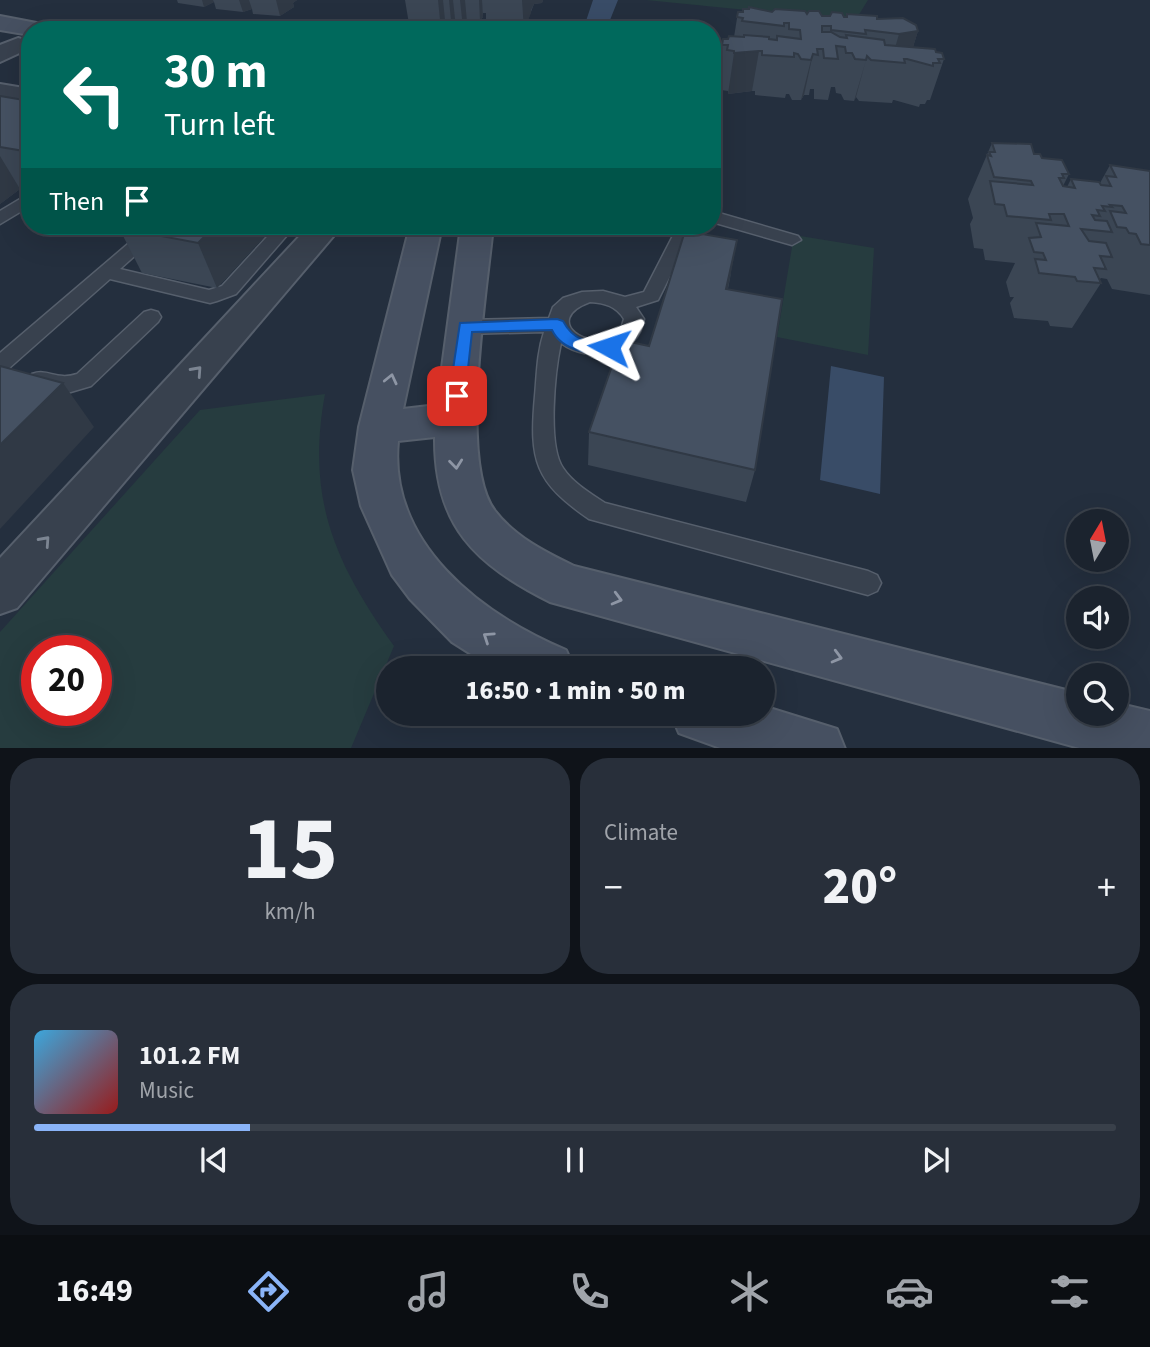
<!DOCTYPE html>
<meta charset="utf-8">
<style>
:root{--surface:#1b232e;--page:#282f3a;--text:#f1f3f6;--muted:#a0a4aa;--line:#39404a;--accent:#8ab4f8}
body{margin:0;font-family:"Source Sans 3",sans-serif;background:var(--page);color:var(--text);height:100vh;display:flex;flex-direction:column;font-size:26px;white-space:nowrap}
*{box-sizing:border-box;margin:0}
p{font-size:23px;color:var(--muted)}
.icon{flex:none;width:38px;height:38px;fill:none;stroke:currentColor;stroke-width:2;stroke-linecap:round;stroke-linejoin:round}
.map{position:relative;height:748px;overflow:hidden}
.drawer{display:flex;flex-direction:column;gap:10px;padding:10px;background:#0f1319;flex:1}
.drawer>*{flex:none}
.banner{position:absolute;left:21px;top:21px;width:700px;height:214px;border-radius:28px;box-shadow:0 7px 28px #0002,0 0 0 2px var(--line);background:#00695c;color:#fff;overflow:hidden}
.needle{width:46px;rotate:10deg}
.buttons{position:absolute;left:1066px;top:509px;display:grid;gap:14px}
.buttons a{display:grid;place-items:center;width:63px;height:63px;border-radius:50%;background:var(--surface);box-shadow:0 7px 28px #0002,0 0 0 2px var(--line);font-size:35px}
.speed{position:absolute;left:21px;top:635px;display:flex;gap:14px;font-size:35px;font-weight:700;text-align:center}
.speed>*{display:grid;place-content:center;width:91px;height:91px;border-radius:50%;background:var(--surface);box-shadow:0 7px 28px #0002,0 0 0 2px var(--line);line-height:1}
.speed .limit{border:10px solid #d22;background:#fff;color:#111}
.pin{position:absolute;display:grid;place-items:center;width:60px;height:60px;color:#fff;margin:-30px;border-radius:14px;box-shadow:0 4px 10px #0006}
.me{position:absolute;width:77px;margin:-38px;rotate:275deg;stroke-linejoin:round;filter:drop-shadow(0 0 5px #0008)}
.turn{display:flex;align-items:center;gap:24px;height:147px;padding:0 28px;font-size:32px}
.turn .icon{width:91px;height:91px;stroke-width:2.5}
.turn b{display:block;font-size:49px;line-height:60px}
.then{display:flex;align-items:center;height:66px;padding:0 28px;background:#0003;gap:14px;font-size:26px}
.big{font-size:52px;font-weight:800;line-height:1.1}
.drawer .widget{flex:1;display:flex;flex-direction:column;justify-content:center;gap:10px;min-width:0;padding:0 24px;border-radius:28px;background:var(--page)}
.drawer .dial{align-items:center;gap:0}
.dial b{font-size:91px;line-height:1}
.song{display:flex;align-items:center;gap:21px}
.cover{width:84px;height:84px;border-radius:10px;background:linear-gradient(135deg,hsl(200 70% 55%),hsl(0 70% 35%))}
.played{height:7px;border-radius:4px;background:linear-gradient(90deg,var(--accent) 20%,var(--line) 20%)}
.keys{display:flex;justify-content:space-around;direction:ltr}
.heat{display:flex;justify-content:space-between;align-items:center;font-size:38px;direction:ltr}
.drawer .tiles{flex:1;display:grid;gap:10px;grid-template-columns:1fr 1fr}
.widget:last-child{grid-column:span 2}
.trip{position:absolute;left:376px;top:656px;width:399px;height:70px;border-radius:35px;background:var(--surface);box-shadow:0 7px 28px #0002,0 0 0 2px var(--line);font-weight:800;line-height:70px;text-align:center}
.menu{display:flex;height:112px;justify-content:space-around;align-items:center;background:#0b0e12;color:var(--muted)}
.menu .icon{width:49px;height:49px}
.menu .selected{color:var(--accent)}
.menu b{font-size:32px;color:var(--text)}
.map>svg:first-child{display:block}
.green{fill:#263c3f;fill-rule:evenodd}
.water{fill:#394c67}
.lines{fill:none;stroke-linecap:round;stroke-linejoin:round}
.service-casing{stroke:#565f6c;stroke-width:3}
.minor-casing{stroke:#565f6c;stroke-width:4}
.secondary-casing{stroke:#565f6c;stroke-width:4}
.service{fill:#38414e;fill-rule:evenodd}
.minor{fill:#38414e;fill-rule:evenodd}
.secondary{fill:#465061;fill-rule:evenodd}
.wall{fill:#3b4654}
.shaded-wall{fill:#303945}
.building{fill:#455162;stroke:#303945;stroke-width:2}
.oneway{stroke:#7c8592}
.oneway2{stroke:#8e96a5}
.route{fill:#1a73e8;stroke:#114b97;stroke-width:2}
</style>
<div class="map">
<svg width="1150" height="749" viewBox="0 0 1150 749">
<rect width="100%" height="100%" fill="#242f3e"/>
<g class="green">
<polygon points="646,0 868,0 855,21"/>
<polygon points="794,235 874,248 868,355 777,337"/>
<path d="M 325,394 C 306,498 334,562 394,646 L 351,748 L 0,748 L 0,632 L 200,410 ZM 37,651 L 96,651 L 96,710 L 37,710 Z"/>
</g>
<g class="water">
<polygon points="593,0 618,0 606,30 583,30"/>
<polygon points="831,366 884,377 880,494 820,480"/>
</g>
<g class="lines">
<defs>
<g id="service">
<polygon points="30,193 30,206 0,224 0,211"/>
<polygon points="712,211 798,236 801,240 792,245 712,222"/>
<polygon points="149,226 168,226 120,269 209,290 222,286 277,226 295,226 236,294 217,301 210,303 110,279 7,370 0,373 0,353"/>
<path d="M 678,226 L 695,226 L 658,300 L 636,307 L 644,319 C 638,358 588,363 561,343 C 555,370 547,445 563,468 C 573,483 590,493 605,503 L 868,571 L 877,575 L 881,583 L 877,591 L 868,595 L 589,519 C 535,482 529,461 535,396 C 537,374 537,353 544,332 L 465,334 L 458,332 L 455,327 L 458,322 L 465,320 L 549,318 L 553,307 L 563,298 L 582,292 L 603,291 L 625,297 L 644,292 ZM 590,302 C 605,303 616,306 624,319 L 620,332 C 590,356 540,320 590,302 Z"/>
<path d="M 151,310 L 158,312 L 161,317 L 158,322 L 91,386 L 64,394 L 32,384 L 28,379 L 32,374 C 48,368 56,381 77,374 L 144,312 Z"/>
</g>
<g id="minor">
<polygon points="18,38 26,40 30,45 26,50 0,62 0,45"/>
<polygon points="0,84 30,89 30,105 0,100"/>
<polygon points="309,226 342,226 17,608 0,614 0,558"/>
</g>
<g id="secondary">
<polygon points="0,16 47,25 50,30 30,30 30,35 0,30"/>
<path d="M 410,226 L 442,226 L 403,409 L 437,405 L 461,226 L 493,226 C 487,289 458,464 495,511 C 515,537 545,552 574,566 L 1078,693 L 1078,714 L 1116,714 L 1116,703 L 1150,711 L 1150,749 L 1083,749 L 550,602 C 475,564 434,526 435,437 L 398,441 C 388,544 481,614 566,650 L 574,668 L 493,668 L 452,642 L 410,599 L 392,575 L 361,506 L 353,470 L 359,427 Z"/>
<polygon points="763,706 837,729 845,749 723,749 679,733 671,714 763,714"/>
</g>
</defs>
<use href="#service" class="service-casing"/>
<use href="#minor" class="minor-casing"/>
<use href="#secondary" class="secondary-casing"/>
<use href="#service" class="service"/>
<use href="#minor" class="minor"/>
<use href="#secondary" class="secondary"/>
</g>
<g class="wall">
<polygon points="177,0 297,0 293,3 294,7 280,16 253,14 252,9 243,12 216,9 214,2 204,7 178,3"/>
<polygon points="405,0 543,0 542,3 534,4 524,30 491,27 491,21 486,19 486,13 483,13 483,17 480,21 467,22 463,28 456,28 455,30 410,30"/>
<polygon points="738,12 772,12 846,17 847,14 877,19 918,31 913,47 936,52 944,59 930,100 927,100 925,104 920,104 919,107 894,100 893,100 892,103 859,101 856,97 854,101 844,100 841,94 836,93 835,87 831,87 828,100 814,99 814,89 810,89 809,95 804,95 801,100 792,100 789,94 786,94 785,98 755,95 755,91 752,91 728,94 728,91 721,90 722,85 716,85 723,39 728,39 734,37"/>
<polygon points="0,96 30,101 30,191 20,189 0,204"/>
<polygon points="992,143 1034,154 1042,158 1069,174 1063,186 1067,187 1071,179 1100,183 1110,165 1150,171 1150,295 1112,289 1107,279 1101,278 1099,280 1101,283 1072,328 1050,326 1048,321 1014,318 1010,303 1014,297 1010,297 1006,282 1015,263 985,260 983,249 974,248 970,224 973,218 968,199"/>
<polygon points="122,226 274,226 217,288 142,273 119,228"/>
<polygon points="731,273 728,289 755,470 746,502 588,465 589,432 649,346"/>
</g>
<g class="shaded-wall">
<polygon points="202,0 213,0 214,2 204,7"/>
<polygon points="239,0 249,0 252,9 243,12"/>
<polygon points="276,0 297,0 293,3 294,7 280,16"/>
<polygon points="438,0 443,0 446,30 441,30"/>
<polygon points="449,0 453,0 456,28 455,30 452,30"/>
<polygon points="460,0 465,0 467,22 463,28"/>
<polygon points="479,0 482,0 483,17 480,21"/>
<polygon points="522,0 531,0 531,13 524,30"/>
<polygon points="531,0 543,0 542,3 534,4 531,10"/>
<polygon points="918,31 909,60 904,59 891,62 899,34"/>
<polygon points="759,51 752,91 728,94 734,53"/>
<polygon points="813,54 804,95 801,100 811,60"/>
<polygon points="867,56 856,97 854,101 866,60"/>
<polygon points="0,156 20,189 0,204"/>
<polygon points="215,226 274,226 217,288 198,243"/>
<polygon points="737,240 731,273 720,323 726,289"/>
<polygon points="63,383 94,427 0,529 0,445"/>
</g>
<g class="building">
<polygon points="749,7 772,12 775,9 805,11 807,14 809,11 819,11 822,16 830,16 832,12 842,13 844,17 847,17 847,14 877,16 877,19 903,18 916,25 918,31 899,34 865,30 866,34 831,30 831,26 822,26 822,32 831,32 840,37 847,38 846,35 884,40 885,45 935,49 936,52 942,53 944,59 938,59 940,63 933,63 933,66 907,59 904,59 905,63 871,60 867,56 866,60 855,59 852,53 846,53 845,47 836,46 838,59 824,58 823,49 817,49 818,55 813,54 811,60 801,59 798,54 794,53 794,57 762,55 762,51 759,51 734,53 734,51 727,50 728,45 722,45 723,39 728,39 729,36 744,37 744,35 769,37 769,39 777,40 777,36 801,39 800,30 789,29 789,23 784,23 784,26 742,21 743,18 737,17 738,12 743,12 743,9 749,9"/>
<polygon points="0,96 30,101 30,152 0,147"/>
<polygon points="992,143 1031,144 1034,154 1040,154 1042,158 1062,160 1069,174 1062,174 1064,178 1059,178 1063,186 1075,188 1071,179 1099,182 1101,185 1111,186 1106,176 1116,177 1110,165 1150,171 1150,245 1141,244 1136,234 1129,233 1126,228 1117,227 1110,211 1126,213 1122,206 1110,205 1112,207 1102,206 1105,211 1097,210 1100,216 1092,215 1095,220 1107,221 1112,232 1081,229 1089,241 1106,243 1112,257 1100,256 1106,269 1094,268 1101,283 1077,281 1075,277 1039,273 1035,259 1046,260 1043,253 1034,252 1029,238 1041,237 1036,223 1069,226 1064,214 1049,214 1051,220 1007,216 1004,205 995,204 990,181 1033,185 1031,181 994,177 987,155 991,156 989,152 995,152"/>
<polygon points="122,226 215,226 198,243 119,228"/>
<polygon points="685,231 737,240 726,289 782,299 755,470 589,432 621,340 649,346"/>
<polygon points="0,366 63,383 0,445"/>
</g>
<defs><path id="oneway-chevron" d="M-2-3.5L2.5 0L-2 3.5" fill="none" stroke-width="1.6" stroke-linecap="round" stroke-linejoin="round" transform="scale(1.75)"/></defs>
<g class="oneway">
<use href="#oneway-chevron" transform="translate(197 371) rotate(-48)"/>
<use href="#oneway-chevron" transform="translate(45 541) rotate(-48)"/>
</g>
<g class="oneway2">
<use href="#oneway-chevron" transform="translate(391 379) rotate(-77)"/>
<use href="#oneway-chevron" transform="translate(456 464) rotate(84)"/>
<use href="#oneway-chevron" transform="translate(617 599) rotate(15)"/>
<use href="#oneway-chevron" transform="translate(488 637) rotate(-146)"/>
<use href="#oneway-chevron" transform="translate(837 657) rotate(15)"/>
</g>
<path class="route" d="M 557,319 L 563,321 C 573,340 588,344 609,341 L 617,347 L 614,351 C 593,357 562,351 552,330 L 472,332 L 465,396 L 463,401 L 451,401 L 449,396 L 460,323 Z"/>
</svg>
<div class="buttons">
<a><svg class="needle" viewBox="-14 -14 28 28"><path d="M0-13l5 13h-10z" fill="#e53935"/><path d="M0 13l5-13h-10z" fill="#a0a4aa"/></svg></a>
<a><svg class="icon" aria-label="sound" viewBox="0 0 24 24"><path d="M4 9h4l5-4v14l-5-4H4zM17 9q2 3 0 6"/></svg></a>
<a><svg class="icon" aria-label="search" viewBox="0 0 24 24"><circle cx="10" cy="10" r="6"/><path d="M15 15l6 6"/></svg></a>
</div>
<div class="speed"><div class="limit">20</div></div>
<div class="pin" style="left:457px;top:396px;background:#d93025"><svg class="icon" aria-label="arrive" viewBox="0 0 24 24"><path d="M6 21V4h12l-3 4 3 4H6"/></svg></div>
<svg class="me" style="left:609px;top:347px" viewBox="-20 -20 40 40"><path d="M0-17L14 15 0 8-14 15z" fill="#1a73e8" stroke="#fff" stroke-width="4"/></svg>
<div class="trip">16:50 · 1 min · 50 m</div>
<div class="banner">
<div class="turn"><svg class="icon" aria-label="left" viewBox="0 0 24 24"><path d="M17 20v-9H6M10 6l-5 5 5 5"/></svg><div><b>30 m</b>Turn left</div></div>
<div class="then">Then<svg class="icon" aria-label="arrive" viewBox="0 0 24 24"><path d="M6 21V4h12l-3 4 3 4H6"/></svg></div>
</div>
</div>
<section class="drawer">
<div class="tiles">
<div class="widget dial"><b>15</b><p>km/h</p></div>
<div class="widget"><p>Climate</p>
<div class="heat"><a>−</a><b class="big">20°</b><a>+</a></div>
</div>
<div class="widget">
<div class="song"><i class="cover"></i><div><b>101.2 FM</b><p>Music</p></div></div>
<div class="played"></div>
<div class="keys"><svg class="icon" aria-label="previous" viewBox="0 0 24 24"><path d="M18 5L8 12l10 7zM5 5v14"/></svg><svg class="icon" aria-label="pause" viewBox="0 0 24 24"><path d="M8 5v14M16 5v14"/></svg><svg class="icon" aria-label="next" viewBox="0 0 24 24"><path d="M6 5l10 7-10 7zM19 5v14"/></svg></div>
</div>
</div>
</section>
<nav class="menu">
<b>16:49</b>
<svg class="icon selected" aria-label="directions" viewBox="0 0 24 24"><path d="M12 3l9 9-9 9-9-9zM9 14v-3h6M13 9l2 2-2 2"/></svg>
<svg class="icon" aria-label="music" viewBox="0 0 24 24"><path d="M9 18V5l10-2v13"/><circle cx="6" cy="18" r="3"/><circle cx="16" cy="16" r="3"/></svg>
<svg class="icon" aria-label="phone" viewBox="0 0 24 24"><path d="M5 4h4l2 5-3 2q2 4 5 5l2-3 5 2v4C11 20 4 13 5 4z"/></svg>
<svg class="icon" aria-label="climate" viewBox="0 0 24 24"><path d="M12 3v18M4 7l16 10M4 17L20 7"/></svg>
<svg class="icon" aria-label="car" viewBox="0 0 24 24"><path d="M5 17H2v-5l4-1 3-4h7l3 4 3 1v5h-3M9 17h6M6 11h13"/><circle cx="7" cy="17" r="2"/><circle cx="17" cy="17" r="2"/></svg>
<svg class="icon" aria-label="filters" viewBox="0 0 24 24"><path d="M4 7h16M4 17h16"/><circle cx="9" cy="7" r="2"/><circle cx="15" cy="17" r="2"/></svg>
</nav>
